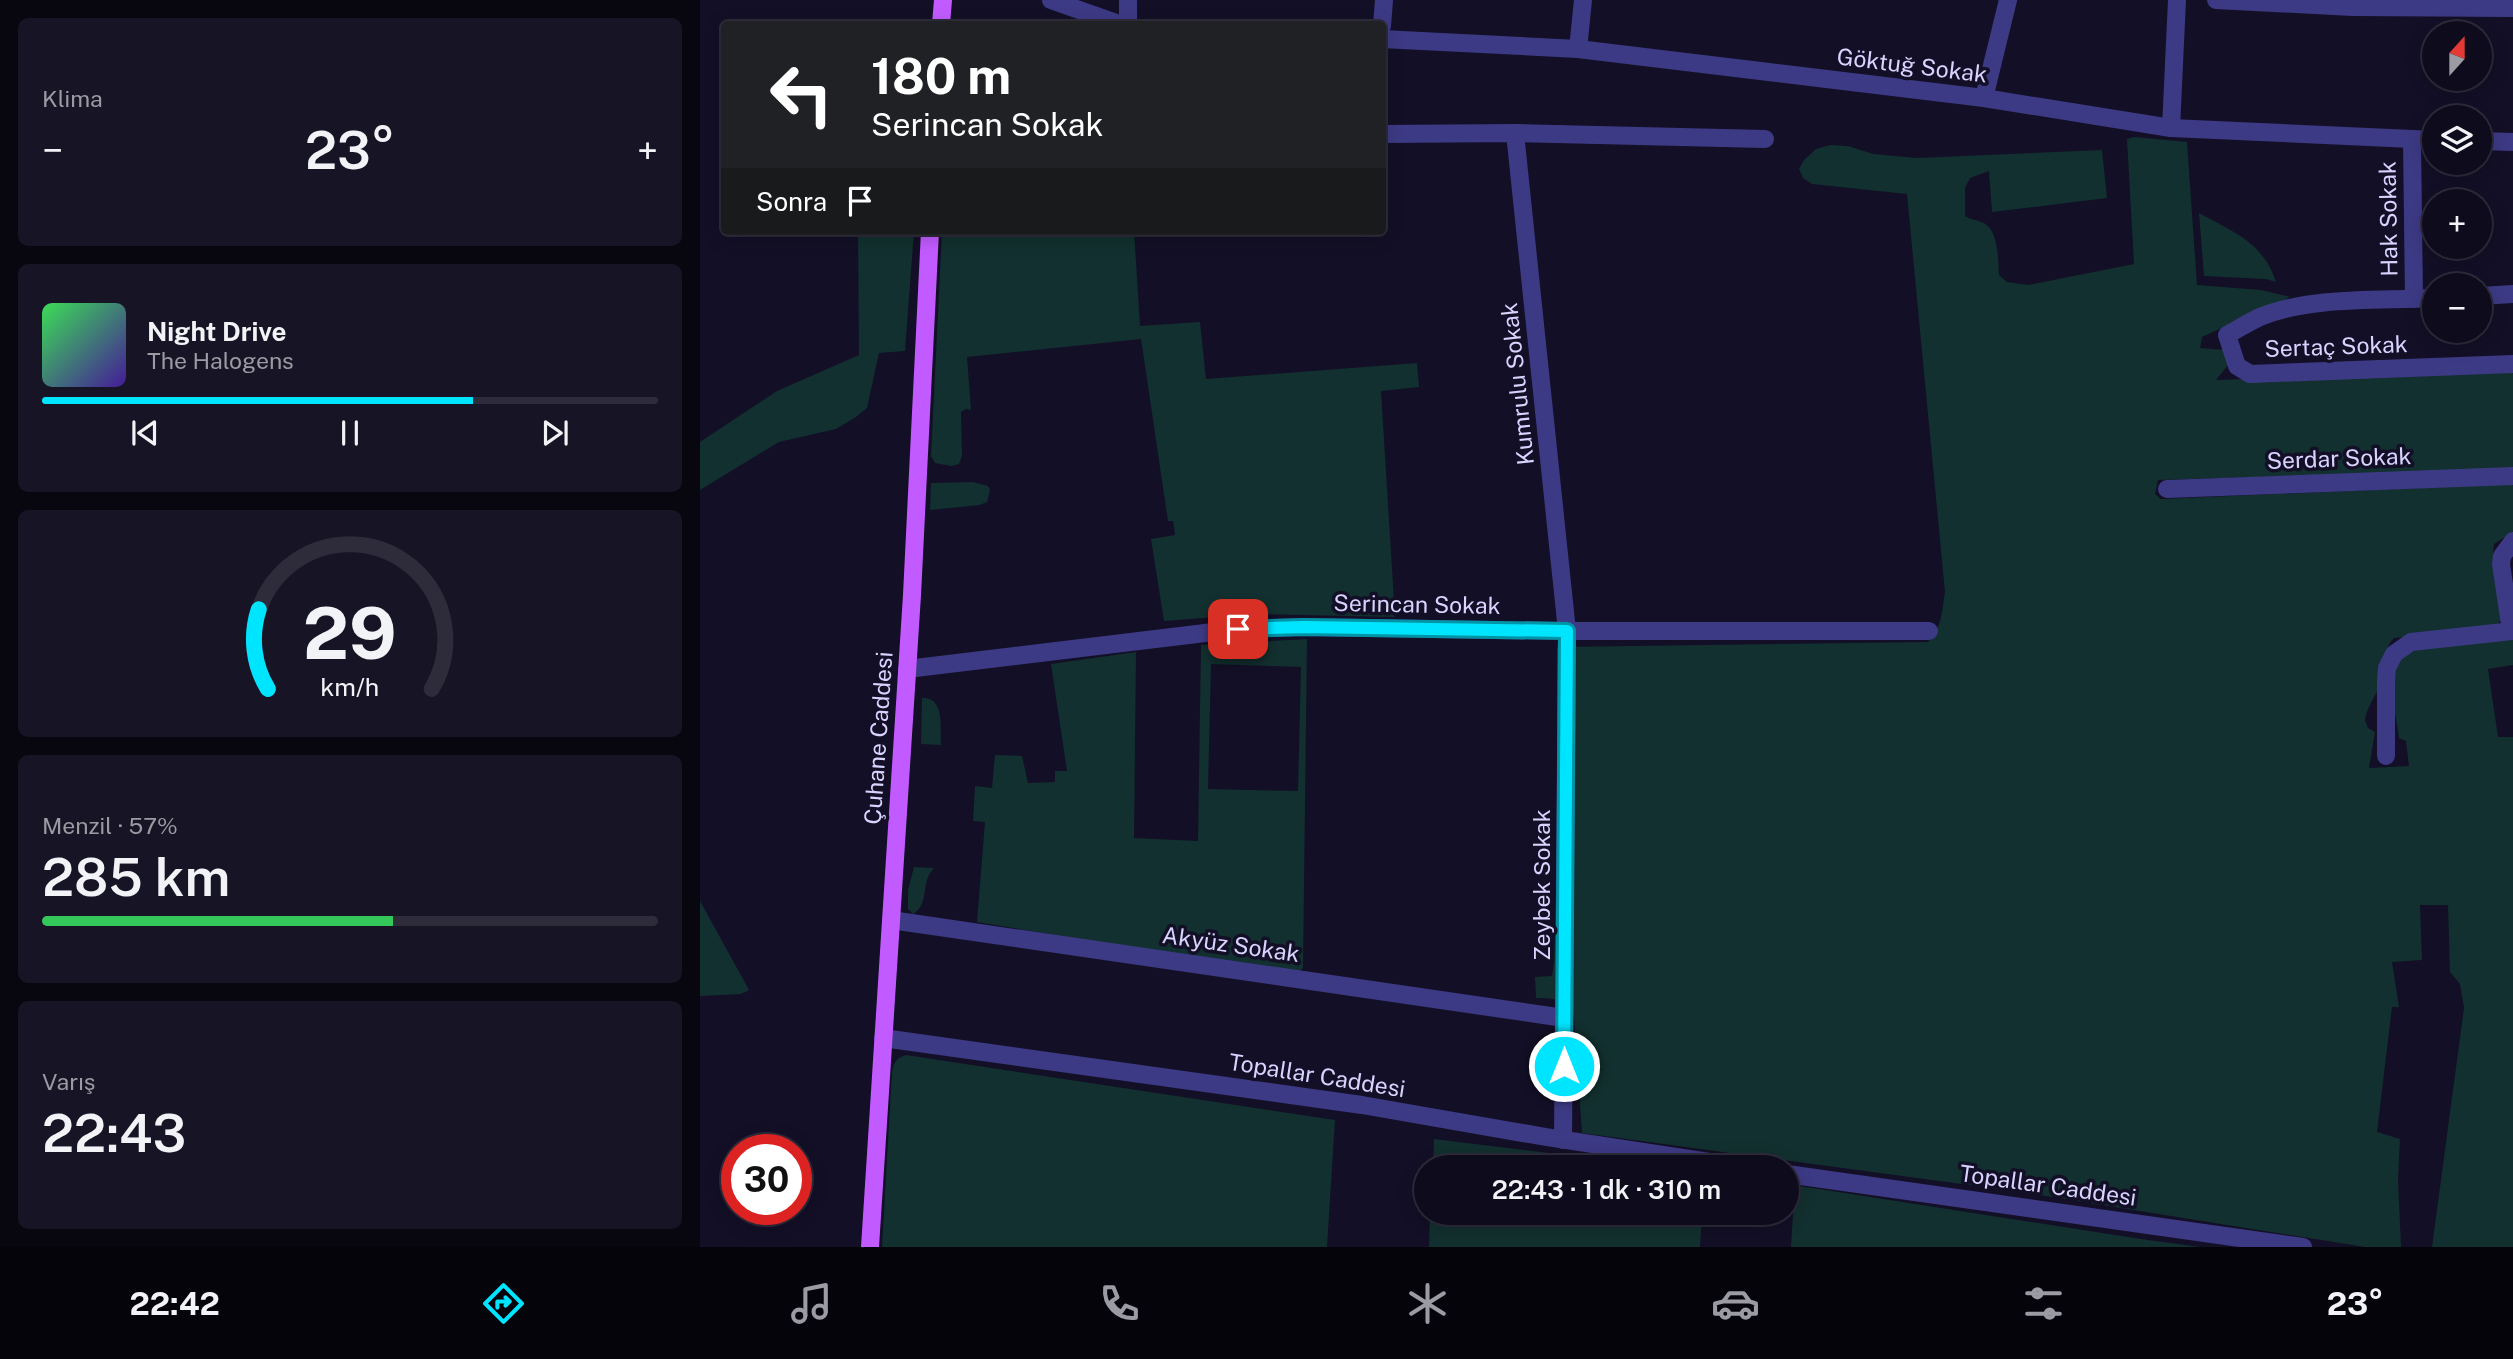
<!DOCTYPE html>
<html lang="tr">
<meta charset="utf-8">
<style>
:root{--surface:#0e0b1c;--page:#171425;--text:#f1f3f6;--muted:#9b9ba3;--line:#2e2b3b;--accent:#00e5ff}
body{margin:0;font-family:"Public Sans",sans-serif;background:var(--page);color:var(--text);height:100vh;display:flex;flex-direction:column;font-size:26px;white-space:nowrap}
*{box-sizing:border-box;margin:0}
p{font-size:23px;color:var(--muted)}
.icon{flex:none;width:38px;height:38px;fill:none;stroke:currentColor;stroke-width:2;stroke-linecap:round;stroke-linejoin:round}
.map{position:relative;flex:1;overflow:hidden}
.side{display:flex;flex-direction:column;gap:18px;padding:18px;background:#08060f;width:700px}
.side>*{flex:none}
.guide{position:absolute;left:21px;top:21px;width:665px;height:214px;border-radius:7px;box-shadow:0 4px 18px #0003,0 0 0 2px var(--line);background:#202124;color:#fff;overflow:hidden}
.needle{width:46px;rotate:21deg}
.buttons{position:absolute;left:1722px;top:21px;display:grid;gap:14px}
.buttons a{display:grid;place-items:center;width:70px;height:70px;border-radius:50%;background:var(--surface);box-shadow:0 4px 18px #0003,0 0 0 2px var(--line);font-size:35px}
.speed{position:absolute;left:21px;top:1134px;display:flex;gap:14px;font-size:35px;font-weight:700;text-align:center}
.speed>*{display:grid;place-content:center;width:91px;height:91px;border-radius:50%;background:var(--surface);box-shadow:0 4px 18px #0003,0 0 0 2px var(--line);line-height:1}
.speed .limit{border:10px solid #d22;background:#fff;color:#111}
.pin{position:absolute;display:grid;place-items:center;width:60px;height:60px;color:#fff;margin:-30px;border-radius:14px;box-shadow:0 4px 10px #0006}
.me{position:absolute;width:77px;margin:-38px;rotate:0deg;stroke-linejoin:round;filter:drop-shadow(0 0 5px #0008)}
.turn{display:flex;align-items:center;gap:24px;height:147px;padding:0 35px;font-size:32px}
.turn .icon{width:91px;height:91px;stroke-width:2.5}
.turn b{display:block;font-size:49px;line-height:60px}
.then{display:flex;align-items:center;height:66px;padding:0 35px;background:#0003;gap:14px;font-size:26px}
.big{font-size:52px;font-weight:600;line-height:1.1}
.side .widget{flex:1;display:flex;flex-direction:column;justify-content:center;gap:10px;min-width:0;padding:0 24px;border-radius:10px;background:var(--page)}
.side .dial{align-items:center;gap:0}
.dial svg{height:182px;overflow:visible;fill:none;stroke:var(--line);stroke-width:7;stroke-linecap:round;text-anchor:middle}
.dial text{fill:var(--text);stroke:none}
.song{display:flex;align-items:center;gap:21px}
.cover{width:84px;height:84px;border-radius:10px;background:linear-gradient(135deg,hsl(130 70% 55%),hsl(260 70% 35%))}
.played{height:7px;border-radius:4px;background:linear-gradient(90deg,var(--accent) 70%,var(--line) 70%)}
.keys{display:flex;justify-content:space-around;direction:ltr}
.heat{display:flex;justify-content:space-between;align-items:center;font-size:38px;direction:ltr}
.charge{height:10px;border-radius:5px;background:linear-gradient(90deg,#34c759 57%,var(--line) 0)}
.trip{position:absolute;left:714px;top:1155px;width:385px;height:70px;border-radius:35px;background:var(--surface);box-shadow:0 4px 18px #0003,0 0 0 2px var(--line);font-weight:600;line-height:70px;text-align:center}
.tab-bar{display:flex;height:112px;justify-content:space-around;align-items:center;background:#06040b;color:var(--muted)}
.tab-bar .icon{width:49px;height:49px}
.tab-bar .current{color:var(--accent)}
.tab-bar b{font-size:32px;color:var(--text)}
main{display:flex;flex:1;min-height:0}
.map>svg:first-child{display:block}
.green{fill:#12302f;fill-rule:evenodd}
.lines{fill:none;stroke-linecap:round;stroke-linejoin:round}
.minor{stroke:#3d3a85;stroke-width:18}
.primary{stroke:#c25bff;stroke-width:18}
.route-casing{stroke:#0095a6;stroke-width:18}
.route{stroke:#00e5ff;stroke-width:12}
.labels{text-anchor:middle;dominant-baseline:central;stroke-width:7;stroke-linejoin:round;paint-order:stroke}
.street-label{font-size:23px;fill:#d9d4ff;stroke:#130f26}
</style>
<main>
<section class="side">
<div class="widget"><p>Klima</p>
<div class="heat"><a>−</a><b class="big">23°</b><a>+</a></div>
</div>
<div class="widget">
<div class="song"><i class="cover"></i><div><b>Night Drive</b><p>The Halogens</p></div></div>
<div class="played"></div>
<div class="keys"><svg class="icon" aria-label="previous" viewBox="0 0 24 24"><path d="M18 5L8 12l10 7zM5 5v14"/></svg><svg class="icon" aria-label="pause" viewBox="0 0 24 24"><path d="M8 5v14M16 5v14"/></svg><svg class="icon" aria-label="next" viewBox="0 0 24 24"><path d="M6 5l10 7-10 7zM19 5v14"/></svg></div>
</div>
<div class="widget dial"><svg viewBox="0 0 100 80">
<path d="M14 69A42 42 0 1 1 86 69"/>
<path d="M14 69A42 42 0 0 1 10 34" stroke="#00e5ff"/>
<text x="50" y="56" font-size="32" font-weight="700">29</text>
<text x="50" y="72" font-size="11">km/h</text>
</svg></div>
<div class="widget"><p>Menzil · 57%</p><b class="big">285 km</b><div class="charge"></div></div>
<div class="widget"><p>Varış</p><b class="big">22:43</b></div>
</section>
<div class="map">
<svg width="1813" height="1247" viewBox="0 0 1813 1247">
<rect width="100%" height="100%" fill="#130f26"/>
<g class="green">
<path d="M 1434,137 L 1487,142 L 1497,285 L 1561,290 L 1590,297 L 1502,337 L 1500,348 L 1525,350 L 1528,365 L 1516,380 L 1813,371 L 1813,469 L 1458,480 L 1455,494 L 1461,499 L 1813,484 L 1813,532 L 1794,544 L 1793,553 L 1804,612 C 1801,622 1798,625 1790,629 L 1694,638 C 1682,650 1685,669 1680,685 C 1675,697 1667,707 1665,720 L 1668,728 L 1675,732 L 1669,768 L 1709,766 L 1706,741 L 1699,738 L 1692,694 L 1697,660 L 1717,646 L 1813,640 L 1813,665 L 1788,669 L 1798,737 L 1813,737 L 1813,1247 L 1732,1247 L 1764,1008 L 1760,984 L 1750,972 L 1748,905 L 1720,905 L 1722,960 L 1692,962 L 1699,1007 L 1692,1007 L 1677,1132 L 1700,1139 L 1698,1180 L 1701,1247 L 1665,1247 L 1328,1193 L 882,1133 L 874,1017 C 866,999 854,998 836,998 L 835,977 L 852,976 L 854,962 L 857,864 L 857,647 L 1228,642 C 1242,629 1242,610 1245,592 L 1207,194 L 1112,184 L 1103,178 L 1099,169 L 1104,160 L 1116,149 L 1130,145 L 1148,146 L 1173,154 L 1217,158 L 1402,150 L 1407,198 L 1292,212 L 1289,171 L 1270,178 L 1265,188 L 1265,216 C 1271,220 1274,219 1281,222 C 1299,227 1298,260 1299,275 L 1307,282 L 1328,285 L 1434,264 L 1427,139 Z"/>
<path d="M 1499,213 C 1533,232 1563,242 1576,282 L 1566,279 L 1504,276 Z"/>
<polygon points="158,231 214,231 205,351 179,353 167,408 156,417 136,429 79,442 0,490 0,442 77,391 159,355"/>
<polygon points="242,231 434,231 440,326 500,322 506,379 717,363 719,387 681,391 695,617 557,614 464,621 451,539 475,535 473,521 468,521 441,339 267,357 271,410 266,409 261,412 262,456 259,464 251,466 235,463 231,456"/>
<polygon points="273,482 288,486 290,490 287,502 280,505 230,510 231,483"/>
<path d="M 607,639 L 603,968 L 599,972 L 587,973 L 277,922 L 285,822 L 273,821 L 275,786 L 292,788 L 295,755 L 322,756 L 328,783 L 355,782 L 355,771 L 367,771 L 351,664 L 436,652 L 434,838 L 498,841 L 501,645 ZM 511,664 L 601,667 L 598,791 L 508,789 Z"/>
<path d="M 222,698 C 245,696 240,729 241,745 L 221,744 Z"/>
<path d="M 214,867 L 234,868 C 220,882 230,904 213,914 L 208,909 L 208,890 Z"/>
<polygon points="0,901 49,990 41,994 0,996"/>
<path d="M 206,1055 L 635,1120 L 627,1247 L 182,1247 L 192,1072 C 194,1062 196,1058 206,1055 Z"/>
<polygon points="734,1139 964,1167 733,1167"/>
<polygon points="1087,1184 1441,1239 1500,1247 1091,1247 1094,1198 1087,1197"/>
<polygon points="730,1213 1002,1213 1000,1247 729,1247"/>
</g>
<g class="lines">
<g class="minor">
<polyline points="351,0 419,24"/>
<polyline points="1516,0 1653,7 1813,8"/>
<polyline points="428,24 428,0"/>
<polyline points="682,26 684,0"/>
<polyline points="682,39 878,49 1284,98 1471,128 1734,140"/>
<polyline points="878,49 883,0"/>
<polyline points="1284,98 1308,0"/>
<polyline points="1471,128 1477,0"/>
<polyline points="815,133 867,631 863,1140"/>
<polyline points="682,134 815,133 1065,139"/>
<polyline points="1712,139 1714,299"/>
<polyline points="1780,141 1813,142"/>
<polyline points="1780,296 1813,294"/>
<path d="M 1734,298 C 1680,301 1611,296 1560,317 C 1549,322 1538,329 1527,335 L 1537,366 L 1550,374 L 1813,364"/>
<polyline points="1467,489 1813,476"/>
<polyline points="1811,631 1801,564 1802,556 1813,541"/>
<polyline points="207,669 538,629 604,627 867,631 1229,631"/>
<polyline points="1686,756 1686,681 1687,668 1694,654 1711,642 1813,631"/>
<polyline points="191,920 864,1018"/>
<polyline points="183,1038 662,1105 846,1137 1042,1167"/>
<polyline points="1087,1174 1603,1247"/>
</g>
<g class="primary">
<polyline points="241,24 243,0"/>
<polyline points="170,1247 212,595 230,231"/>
</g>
</g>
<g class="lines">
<defs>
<polyline id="route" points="538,629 604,627 867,631 864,1066"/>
</defs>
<use href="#route" class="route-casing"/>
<use href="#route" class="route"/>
</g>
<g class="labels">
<g class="street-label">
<text transform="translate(1212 65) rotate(7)">Göktuğ Sokak</text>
<text transform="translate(1688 219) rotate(-91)">Hak Sokak</text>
<text transform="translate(1636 346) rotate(-2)">Sertaç Sokak</text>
<text transform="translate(817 384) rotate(-96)">Kumrulu Sokak</text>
<text transform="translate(1639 458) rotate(-2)">Serdar Sokak</text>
<text transform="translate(717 604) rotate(1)">Serincan Sokak</text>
<text transform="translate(178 738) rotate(-86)">Çuhane Caddesi</text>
<text transform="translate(841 885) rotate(-90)">Zeybek Sokak</text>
<text transform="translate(531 944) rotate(8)">Akyüz Sokak</text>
<text transform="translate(617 1075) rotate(9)">Topallar Caddesi</text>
<text transform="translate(1348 1185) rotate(8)">Topallar Caddesi</text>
</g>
</g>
</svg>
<div class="buttons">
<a><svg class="needle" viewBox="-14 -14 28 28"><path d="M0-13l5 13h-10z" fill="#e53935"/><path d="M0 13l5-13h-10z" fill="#9b9ba3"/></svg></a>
<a><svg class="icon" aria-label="layers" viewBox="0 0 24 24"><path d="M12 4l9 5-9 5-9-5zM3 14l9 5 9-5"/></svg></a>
<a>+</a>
<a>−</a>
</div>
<div class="speed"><div class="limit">30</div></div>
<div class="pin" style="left:538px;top:629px;background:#d93025"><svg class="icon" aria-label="arrive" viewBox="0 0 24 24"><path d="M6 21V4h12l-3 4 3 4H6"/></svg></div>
<svg class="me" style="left:864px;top:1066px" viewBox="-20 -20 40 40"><circle r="17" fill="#00e5ff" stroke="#fff" stroke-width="3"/><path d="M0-11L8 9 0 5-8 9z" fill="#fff"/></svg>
<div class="trip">22:43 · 1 dk · 310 m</div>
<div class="guide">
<div class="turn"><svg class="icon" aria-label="left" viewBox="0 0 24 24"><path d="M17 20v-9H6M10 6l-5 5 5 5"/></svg><div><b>180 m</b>Serincan Sokak</div></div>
<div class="then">Sonra<svg class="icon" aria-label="arrive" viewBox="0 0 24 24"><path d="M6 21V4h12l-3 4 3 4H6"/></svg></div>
</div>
</div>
</main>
<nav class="tab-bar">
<b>22:42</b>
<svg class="icon current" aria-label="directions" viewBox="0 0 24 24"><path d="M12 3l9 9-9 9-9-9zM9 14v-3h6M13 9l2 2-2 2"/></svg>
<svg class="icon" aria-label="music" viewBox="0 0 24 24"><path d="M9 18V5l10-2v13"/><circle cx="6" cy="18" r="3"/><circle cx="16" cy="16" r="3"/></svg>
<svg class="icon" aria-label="phone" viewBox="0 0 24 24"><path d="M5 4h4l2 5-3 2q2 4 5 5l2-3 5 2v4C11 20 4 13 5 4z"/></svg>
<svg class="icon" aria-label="climate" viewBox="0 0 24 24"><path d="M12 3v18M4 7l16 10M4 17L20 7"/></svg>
<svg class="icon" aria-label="car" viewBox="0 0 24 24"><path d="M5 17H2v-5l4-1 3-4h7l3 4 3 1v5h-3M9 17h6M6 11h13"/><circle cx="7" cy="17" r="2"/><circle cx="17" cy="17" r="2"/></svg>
<svg class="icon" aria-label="filters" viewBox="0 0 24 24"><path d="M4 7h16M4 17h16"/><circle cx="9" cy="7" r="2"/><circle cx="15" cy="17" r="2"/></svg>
<b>23°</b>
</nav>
